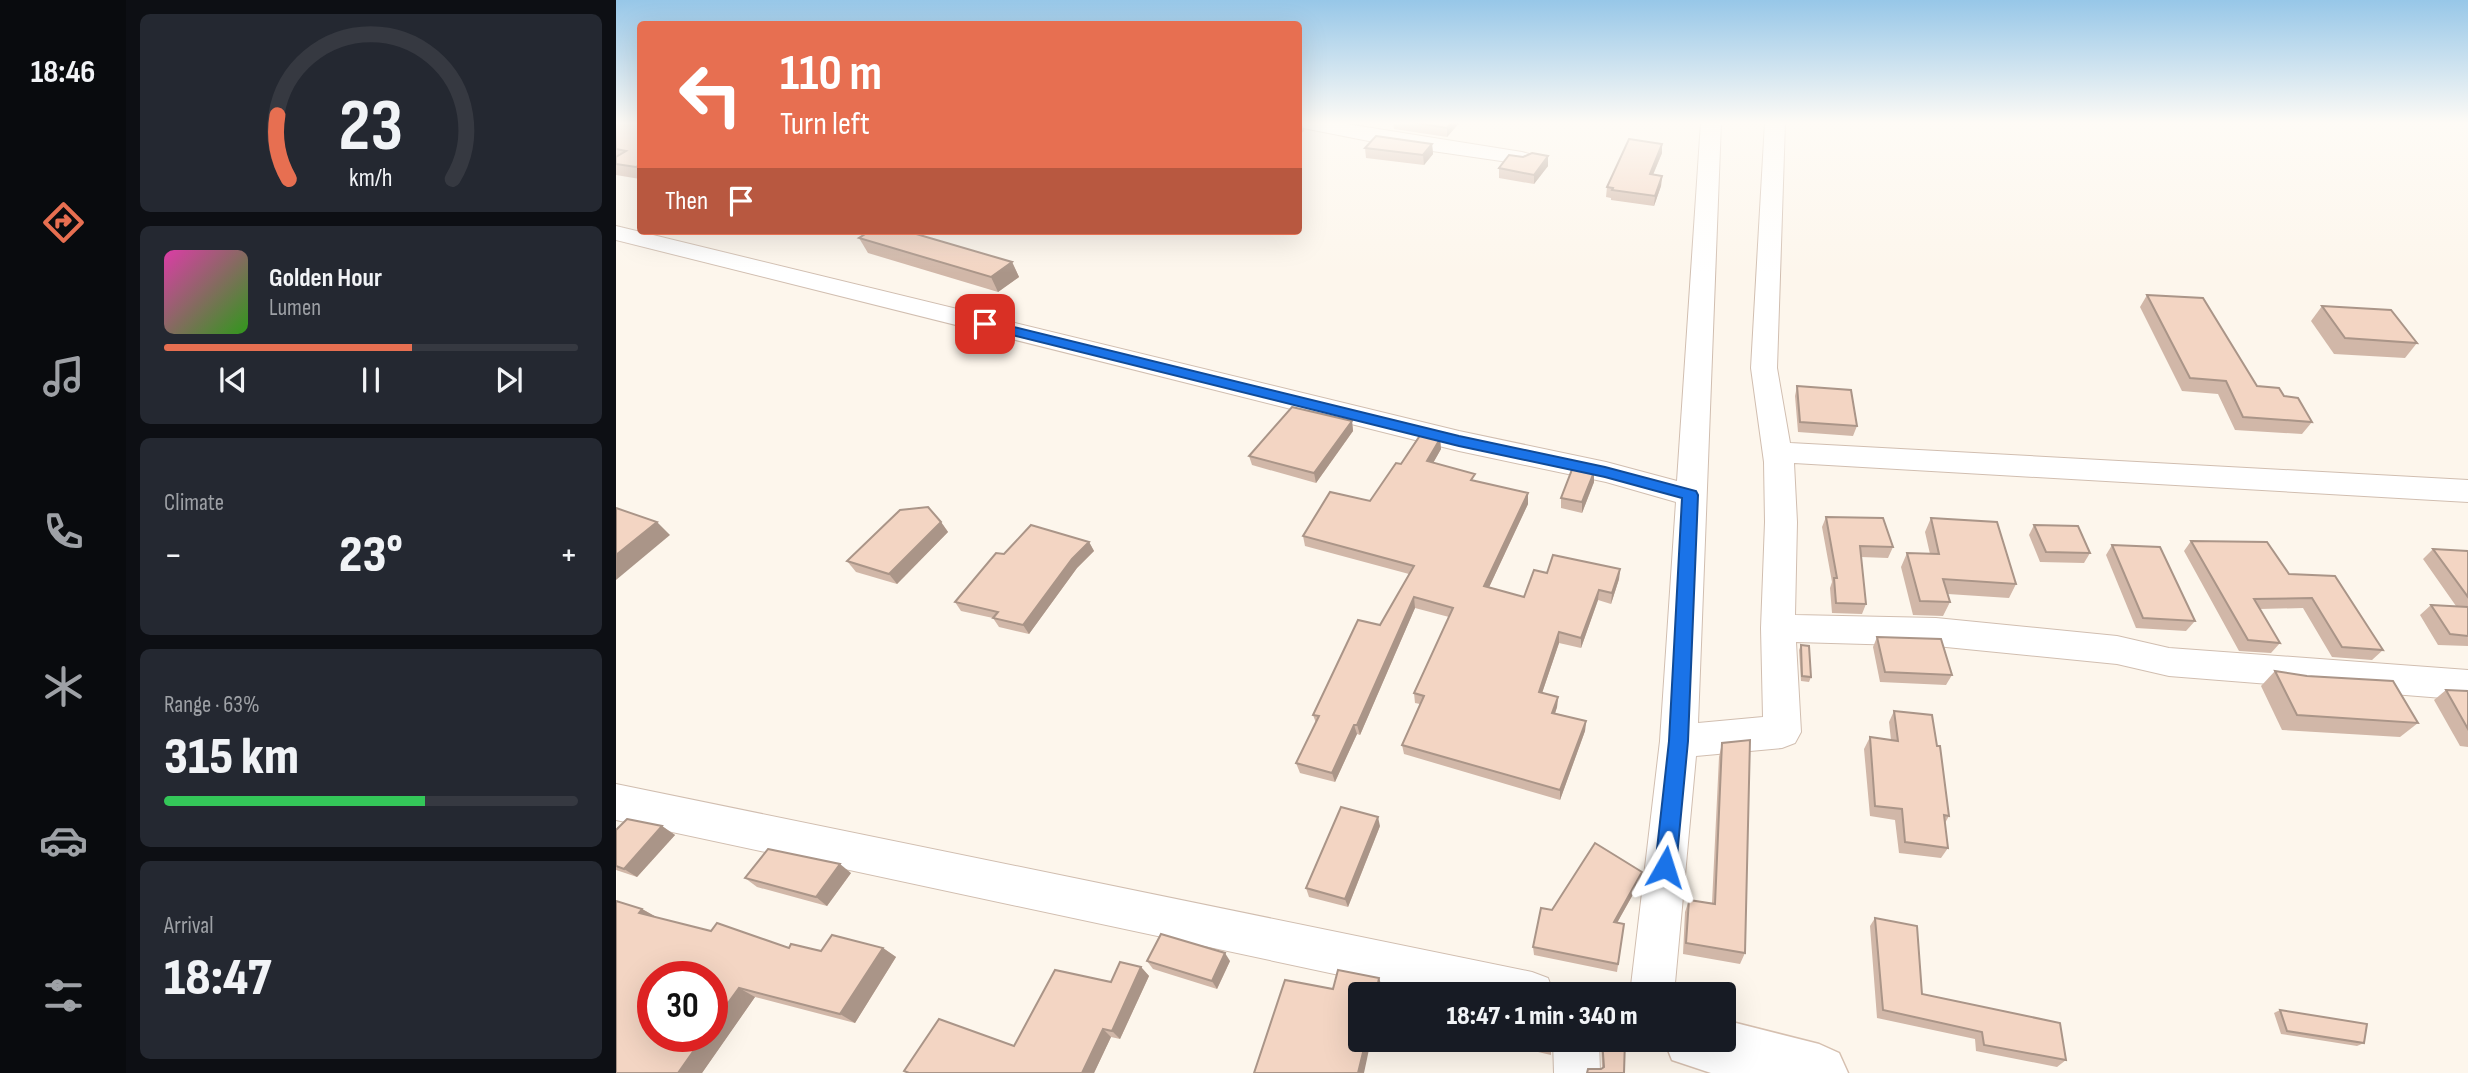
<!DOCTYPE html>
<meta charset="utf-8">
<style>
:root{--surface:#171b24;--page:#242831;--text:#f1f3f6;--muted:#9ea1a6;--line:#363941;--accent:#e76f51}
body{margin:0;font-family:"Sofia Sans Condensed",sans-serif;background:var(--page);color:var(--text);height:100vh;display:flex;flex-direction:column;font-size:26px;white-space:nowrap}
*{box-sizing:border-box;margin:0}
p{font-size:23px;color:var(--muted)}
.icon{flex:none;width:38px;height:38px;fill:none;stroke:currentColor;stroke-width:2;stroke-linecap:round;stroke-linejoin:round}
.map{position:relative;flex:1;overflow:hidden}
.drawer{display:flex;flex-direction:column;gap:14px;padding:14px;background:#0d0f14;width:490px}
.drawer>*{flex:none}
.guide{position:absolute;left:21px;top:21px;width:665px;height:214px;border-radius:7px;box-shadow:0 7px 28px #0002;background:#e76f51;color:#fff;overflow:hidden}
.speed{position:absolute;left:21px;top:961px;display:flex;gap:14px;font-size:35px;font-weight:700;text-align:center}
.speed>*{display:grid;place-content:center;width:91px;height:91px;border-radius:50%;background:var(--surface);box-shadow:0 7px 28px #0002;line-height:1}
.speed .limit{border:10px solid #d22;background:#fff;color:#111}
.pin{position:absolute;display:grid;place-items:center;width:60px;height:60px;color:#fff;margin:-30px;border-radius:14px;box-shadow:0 4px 10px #0006}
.me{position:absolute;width:77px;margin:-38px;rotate:6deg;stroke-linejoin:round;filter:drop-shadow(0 0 5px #0008)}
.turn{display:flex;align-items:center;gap:24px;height:147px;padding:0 28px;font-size:32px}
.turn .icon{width:91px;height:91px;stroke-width:2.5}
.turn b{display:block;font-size:49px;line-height:60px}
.then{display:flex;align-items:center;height:66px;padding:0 28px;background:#0003;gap:14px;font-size:26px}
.big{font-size:52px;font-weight:800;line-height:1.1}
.drawer .card{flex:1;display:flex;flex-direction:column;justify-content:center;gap:10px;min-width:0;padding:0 24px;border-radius:10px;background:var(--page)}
.drawer .dial{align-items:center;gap:0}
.dial svg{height:182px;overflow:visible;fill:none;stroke:var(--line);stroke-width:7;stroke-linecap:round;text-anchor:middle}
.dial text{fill:var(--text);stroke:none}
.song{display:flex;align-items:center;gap:21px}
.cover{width:84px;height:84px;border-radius:10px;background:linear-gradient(135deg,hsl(320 70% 55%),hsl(110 70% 35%))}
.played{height:7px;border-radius:4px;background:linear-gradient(90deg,var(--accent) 60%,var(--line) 60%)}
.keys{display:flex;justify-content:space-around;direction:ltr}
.heat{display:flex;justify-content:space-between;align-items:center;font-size:38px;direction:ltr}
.charge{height:10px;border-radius:5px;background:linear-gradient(90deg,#34c759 63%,var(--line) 0)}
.trip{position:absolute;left:732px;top:982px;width:388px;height:70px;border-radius:7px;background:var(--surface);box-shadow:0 7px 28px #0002;font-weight:800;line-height:70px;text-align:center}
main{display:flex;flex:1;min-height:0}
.menu{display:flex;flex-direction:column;width:126px;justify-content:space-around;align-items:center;background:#090b0e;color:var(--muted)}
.menu .icon{width:49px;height:49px}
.menu .current{color:var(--accent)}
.menu b{font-size:32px;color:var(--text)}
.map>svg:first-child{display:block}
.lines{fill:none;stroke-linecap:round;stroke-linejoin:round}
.street-casing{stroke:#d1beb0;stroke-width:2}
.secondary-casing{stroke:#d6c0b0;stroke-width:3}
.street{fill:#fff;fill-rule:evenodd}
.secondary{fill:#fff;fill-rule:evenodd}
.wall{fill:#d1b7a8}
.shaded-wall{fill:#aa9588}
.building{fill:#f3d5c3;stroke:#aa9588;stroke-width:2}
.route{fill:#1a73e8;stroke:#114b97;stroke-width:2}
</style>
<main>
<nav class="menu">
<b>18:46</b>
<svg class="icon current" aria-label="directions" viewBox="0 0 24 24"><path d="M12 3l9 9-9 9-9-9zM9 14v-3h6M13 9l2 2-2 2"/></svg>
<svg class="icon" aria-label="music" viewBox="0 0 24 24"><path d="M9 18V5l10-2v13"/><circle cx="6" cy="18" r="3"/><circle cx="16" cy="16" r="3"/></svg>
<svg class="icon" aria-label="phone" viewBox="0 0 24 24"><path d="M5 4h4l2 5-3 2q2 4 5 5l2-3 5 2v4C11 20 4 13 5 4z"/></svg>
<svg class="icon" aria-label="climate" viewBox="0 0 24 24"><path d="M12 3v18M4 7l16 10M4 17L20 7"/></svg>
<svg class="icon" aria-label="car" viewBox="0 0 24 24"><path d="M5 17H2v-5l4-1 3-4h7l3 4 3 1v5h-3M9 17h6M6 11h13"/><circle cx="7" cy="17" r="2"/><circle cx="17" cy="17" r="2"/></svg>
<svg class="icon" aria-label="filters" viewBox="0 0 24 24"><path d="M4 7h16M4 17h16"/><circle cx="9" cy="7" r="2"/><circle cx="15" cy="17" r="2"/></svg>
</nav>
<section class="drawer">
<div class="card dial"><svg viewBox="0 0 100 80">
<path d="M14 69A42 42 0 1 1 86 69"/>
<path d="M14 69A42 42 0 0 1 9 41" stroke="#e76f51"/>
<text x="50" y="56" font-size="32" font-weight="700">23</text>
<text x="50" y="72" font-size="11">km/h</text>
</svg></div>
<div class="card">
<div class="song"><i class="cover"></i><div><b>Golden Hour</b><p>Lumen</p></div></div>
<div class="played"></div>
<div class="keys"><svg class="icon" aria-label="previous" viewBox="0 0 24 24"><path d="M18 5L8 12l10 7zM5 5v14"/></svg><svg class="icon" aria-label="pause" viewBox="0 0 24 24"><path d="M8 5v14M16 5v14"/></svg><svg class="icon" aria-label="next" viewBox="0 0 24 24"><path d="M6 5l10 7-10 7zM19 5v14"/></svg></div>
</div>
<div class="card"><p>Climate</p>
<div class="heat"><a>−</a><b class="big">23°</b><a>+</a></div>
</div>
<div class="card"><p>Range · 63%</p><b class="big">315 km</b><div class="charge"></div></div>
<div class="card"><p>Arrival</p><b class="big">18:47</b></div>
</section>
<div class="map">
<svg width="1852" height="1073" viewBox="0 0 1852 1073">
<rect width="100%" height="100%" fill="#fdf6ec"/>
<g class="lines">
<defs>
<g id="street">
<polygon points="682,122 718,122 906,152 913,154 916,158 913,162 906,164 768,144 682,127"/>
<polygon points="1085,122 1105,122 1082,723 1147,717 1145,628 1149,522 1148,462 1135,368 1149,122 1169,122 1161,368 1174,443 1852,480 1852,502 1178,463 1181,522 1179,615 1320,618 1501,636 1553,648 1852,670 1852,700 1553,676 1501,664 1320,646 1180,642 1185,732 1179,743 1166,748 1080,756 1058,994 1014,994 1044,741 1060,502 990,482 843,451 0,240 0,226 843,431 990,462 1061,481"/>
<polygon points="0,784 916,972 932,978 938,994 812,994 0,820"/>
<polygon points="937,1040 983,1040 984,1073 938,1073"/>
</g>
<polygon id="secondary" points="1108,1020 1203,1044 1223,1053 1232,1073 1095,1073 1056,1060 1048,1040 1108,1040"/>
</defs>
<use href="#street" class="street-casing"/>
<use href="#secondary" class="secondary-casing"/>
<use href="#street" class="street"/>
<use href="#secondary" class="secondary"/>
</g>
<g class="wall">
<polygon points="0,122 24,122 24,179 0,175"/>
<polygon points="777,122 844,122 831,137 778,129"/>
<polygon points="816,144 817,154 808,165 750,158 749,148"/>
<polygon points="1046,144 1046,153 1037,175 1046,176 1045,186 1038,206 995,200 995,198 990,197 991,187"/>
<polygon points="932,156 932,166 918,184 883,178 883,168 907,157"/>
<polygon points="243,238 396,262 403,277 382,292 252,253"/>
<polygon points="1531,295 1641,386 1668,396 1696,422 1686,434 1619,430 1602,394 1566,391 1524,307"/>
<polygon points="1706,306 1801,343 1789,358 1718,354 1695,321"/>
<polygon points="1181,386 1241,426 1237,436 1182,432 1179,396"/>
<polygon points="736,421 737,431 700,483 636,465 633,456"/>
<polygon points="824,439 825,449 817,463 912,504 873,587 908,597 931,573 1004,569 1003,579 995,604 982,600 965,648 943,643 926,693 942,697 941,707 939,713 970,721 969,731 944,800 788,754 786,745 804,704 799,703 798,693 833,617 799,608 744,735 741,734 719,782 684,773 680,763 700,723 697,715 764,625 793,574 689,546 687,536 754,501 785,464"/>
<polygon points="978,472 978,482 966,513 945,508 945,498"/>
<polygon points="1210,517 1277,547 1272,558 1245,557 1250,604 1246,614 1216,613 1214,588 1216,582 1206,527"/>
<polygon points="1315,518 1400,584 1393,598 1332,594 1334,602 1327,616 1297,615 1285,567 1291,553 1314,554 1309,532"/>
<polygon points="325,522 332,532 281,584 240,572 231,561"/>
<polygon points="1418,525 1474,553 1468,563 1424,562 1413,535"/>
<polygon points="1575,541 1673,574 1767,650 1756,660 1716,657 1687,608 1644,609 1664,643 1655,653 1623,651 1568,551"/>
<polygon points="473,542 478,551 461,568 413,634 383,627 377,618 345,611 339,602 388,554"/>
<polygon points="1496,545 1579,621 1570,631 1520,628 1490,555"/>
<polygon points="1817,549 1852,551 1852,646 1822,645 1804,615 1815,605 1840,606 1807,559"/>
<polygon points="1261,637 1336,675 1330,685 1264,682 1257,647"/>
<polygon points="1185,645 1195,677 1193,682 1185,681 1183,650"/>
<polygon points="1659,671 1802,723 1784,737 1666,730 1645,686"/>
<polygon points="1830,690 1852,691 1852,747 1844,746 1818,700"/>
<polygon points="1278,711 1333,816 1329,823 1332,848 1325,858 1283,853 1279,820 1254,816 1248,749 1254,737 1275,740 1273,722"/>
<polygon points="1106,743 1129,953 1124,964 1067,954 1069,912 1073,900 1096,903 1103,757"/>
<polygon points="46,826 59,835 21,877 0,870 0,830"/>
<polygon points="764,826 732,907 693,897 690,888"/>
<polygon points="1026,872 1025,880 1001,923 1008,924 1001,972 918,955 917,947 936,910"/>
<polygon points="235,873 211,906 141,887 129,878"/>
<polygon points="26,909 40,917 95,931 173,948 205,951 267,948 280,957 239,1023 139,997 86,1073"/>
<polygon points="1259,918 1306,994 1450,1060 1441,1067 1360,1051 1359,1039 1261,1018 1254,926"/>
<polygon points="531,961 614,961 601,989 537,969"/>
<polygon points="525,967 533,976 504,1039 495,1037 478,1073 291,1073 288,1071 398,1046 495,982"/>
<polygon points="1664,1010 1748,1043 1741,1046 1665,1034 1658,1013"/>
<polygon points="871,1040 935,1040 935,1055"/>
<polygon points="985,1040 1009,1040 1008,1073 971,1073 972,1069 985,1069 986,1068"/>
</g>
<g class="shaded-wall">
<polygon points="686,122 688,131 682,136 682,125"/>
<polygon points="836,122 844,122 831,137 831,128"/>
<polygon points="816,144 817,154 808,165 807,155"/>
<polygon points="1046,144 1046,153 1033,184 1034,174"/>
<polygon points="932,156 932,166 918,184 918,175"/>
<polygon points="24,165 24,173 20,167"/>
<polygon points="1046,176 1045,186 1038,206 1039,196"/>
<polygon points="396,262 403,277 382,292 375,277"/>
<polygon points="736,421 737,431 700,483 698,473"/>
<polygon points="824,439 825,449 812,472 811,461"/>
<polygon points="978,472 978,482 966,513 966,502"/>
<polygon points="912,493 912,504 869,596 868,586"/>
<polygon points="41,522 54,535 0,580 0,555"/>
<polygon points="325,522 332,532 281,584 273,574"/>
<polygon points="473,542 478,551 461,568 413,634 407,625 456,559"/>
<polygon points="1004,569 1003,579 995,604 996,593"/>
<polygon points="983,590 982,600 965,648 965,638"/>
<polygon points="798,597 799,608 744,735 741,725"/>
<polygon points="943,632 943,643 923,702 923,692"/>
<polygon points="942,697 941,707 936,723 936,713"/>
<polygon points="970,721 969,731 944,800 944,790"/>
<polygon points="738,725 741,734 719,782 716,773"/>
<polygon points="762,817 764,826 732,907 729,899"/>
<polygon points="46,826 59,835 21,877 8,869"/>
<polygon points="224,864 235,873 211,906 200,897"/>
<polygon points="1026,872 1025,880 997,930 998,922"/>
<polygon points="26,909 44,919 23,913"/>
<polygon points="267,948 280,957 239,1023 224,1014"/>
<polygon points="609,953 614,961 601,989 596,981"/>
<polygon points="525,967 533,976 504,1039 496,1031"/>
<polygon points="763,978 766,987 765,994 760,994"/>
<polygon points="123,988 139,997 86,1073 62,1073 88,1036 96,1036 96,1025"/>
<polygon points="487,1029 495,1037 478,1073 466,1073"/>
<polygon points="750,1040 755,1040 748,1073 742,1073"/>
</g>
<g class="building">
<polygon points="0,122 24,122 24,165 20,167 0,164 0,157 10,151 0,149"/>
<polygon points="796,122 836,122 831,128"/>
<polygon points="760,136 816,144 807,155 749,148"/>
<polygon points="1013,139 1046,144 1034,174 1046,176 1039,196 996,190 997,188 991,187"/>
<polygon points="916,153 932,156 918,175 883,168 893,155 907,157"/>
<polygon points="254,231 290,231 396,262 375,277 243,238"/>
<polygon points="1531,295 1587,298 1641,386 1663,388 1668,396 1682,398 1696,422 1627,417 1610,381 1574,378"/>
<polygon points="1706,306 1775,310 1801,343 1729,338"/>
<polygon points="1181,386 1235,390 1241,426 1184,422"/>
<polygon points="676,407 736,421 698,473 633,456"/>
<polygon points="805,434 824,439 811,461 859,474 855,480 912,493 868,586 908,597 918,570 931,573 937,555 1004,569 996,593 983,590 965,638 943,632 923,692 942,697 936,713 970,721 944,790 786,745 808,696 798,693 837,608 798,597 741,725 738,725 716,773 680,763 703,716 697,715 742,620 764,625 798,566 687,536 714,492 754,501 780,463 785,464"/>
<polygon points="957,467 978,472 966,502 945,498"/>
<polygon points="312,507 325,522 273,574 231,561 284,510"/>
<polygon points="0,508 41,522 0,555"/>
<polygon points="1210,517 1267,518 1277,547 1244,546 1250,604 1220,603 1218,578 1221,578"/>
<polygon points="1315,518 1381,522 1400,584 1327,579 1334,602 1304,601 1291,553 1323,554"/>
<polygon points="415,525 473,542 456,559 407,625 377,618 382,612 339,602 380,553 388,554"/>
<polygon points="1418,525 1462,526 1474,553 1430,552"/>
<polygon points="1575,541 1651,542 1673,574 1719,576 1767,650 1726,647 1696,598 1638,599 1664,643 1632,640"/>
<polygon points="1496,545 1544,547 1579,621 1527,618"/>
<polygon points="1817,549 1852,551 1852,597"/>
<polygon points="1815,605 1852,607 1852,636 1834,634"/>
<polygon points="1261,637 1325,639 1336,675 1269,672"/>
<polygon points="1185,645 1193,646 1195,677 1186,676"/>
<polygon points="1659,671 1691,676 1777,681 1802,723 1681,715"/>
<polygon points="1830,690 1852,691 1852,729"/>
<polygon points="1278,711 1316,715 1321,746 1324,746 1333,816 1328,815 1332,848 1289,842 1286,809 1259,806 1254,737 1282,741"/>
<polygon points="1134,740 1129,953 1070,943 1073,900 1099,904 1106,743"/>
<polygon points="725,807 762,817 729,899 690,888"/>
<polygon points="11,819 46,826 8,869 0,866 0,830"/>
<polygon points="979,843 1026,872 998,922 1008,924 1002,964 917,947 925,908 936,910"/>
<polygon points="152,849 224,864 200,897 129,878"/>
<polygon points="0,901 26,909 23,913 95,931 101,923 173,948 175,944 205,951 216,935 267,948 224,1014 123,988 96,1025 96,976 37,976 37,1036 88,1036 62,1073 0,1073"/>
<polygon points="1259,918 1301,926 1306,994 1444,1023 1450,1060 1368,1045 1366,1032 1267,1010"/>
<polygon points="545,934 609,953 596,981 531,961"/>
<polygon points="504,962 525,967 496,1031 487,1029 466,1073 293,1073 288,1071 323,1019 398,1046 439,970 495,982"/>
<polygon points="722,970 763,978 760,994 744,994 744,1040 750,1040 742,1073 638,1073 669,980 717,989"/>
<polygon points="833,991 846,994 832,994"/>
<polygon points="1664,1010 1751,1024 1748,1043 1671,1031"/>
<polygon points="898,1040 935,1040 935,1048"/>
<polygon points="986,1040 1009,1040 1008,1073 971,1073 972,1069 985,1069 988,1067"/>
</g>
<linearGradient id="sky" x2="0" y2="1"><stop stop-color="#97c7e8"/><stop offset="0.45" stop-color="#fefbf6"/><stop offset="1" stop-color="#fefbf6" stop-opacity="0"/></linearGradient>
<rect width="1852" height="273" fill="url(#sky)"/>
<polygon class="route" points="369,320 843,436 989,467 1080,491 1082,495 1072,741 1060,867 1057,874 1049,877 1042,874 1039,867 1053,741 1066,498 989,477 843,446 364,327 362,324"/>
</svg>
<div class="speed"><div class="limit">30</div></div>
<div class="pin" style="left:369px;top:324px;background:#d93025"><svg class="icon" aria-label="arrive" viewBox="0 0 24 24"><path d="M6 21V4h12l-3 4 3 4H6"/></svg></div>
<svg class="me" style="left:1049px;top:867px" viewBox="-20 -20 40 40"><path d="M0-17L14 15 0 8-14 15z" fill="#1a73e8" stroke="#fff" stroke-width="4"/></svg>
<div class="trip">18:47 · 1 min · 340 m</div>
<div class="guide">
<div class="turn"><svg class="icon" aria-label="left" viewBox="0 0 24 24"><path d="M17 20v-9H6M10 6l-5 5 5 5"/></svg><div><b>110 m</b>Turn left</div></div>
<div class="then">Then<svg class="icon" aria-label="arrive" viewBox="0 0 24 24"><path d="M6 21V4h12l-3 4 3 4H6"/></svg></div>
</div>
</div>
</main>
